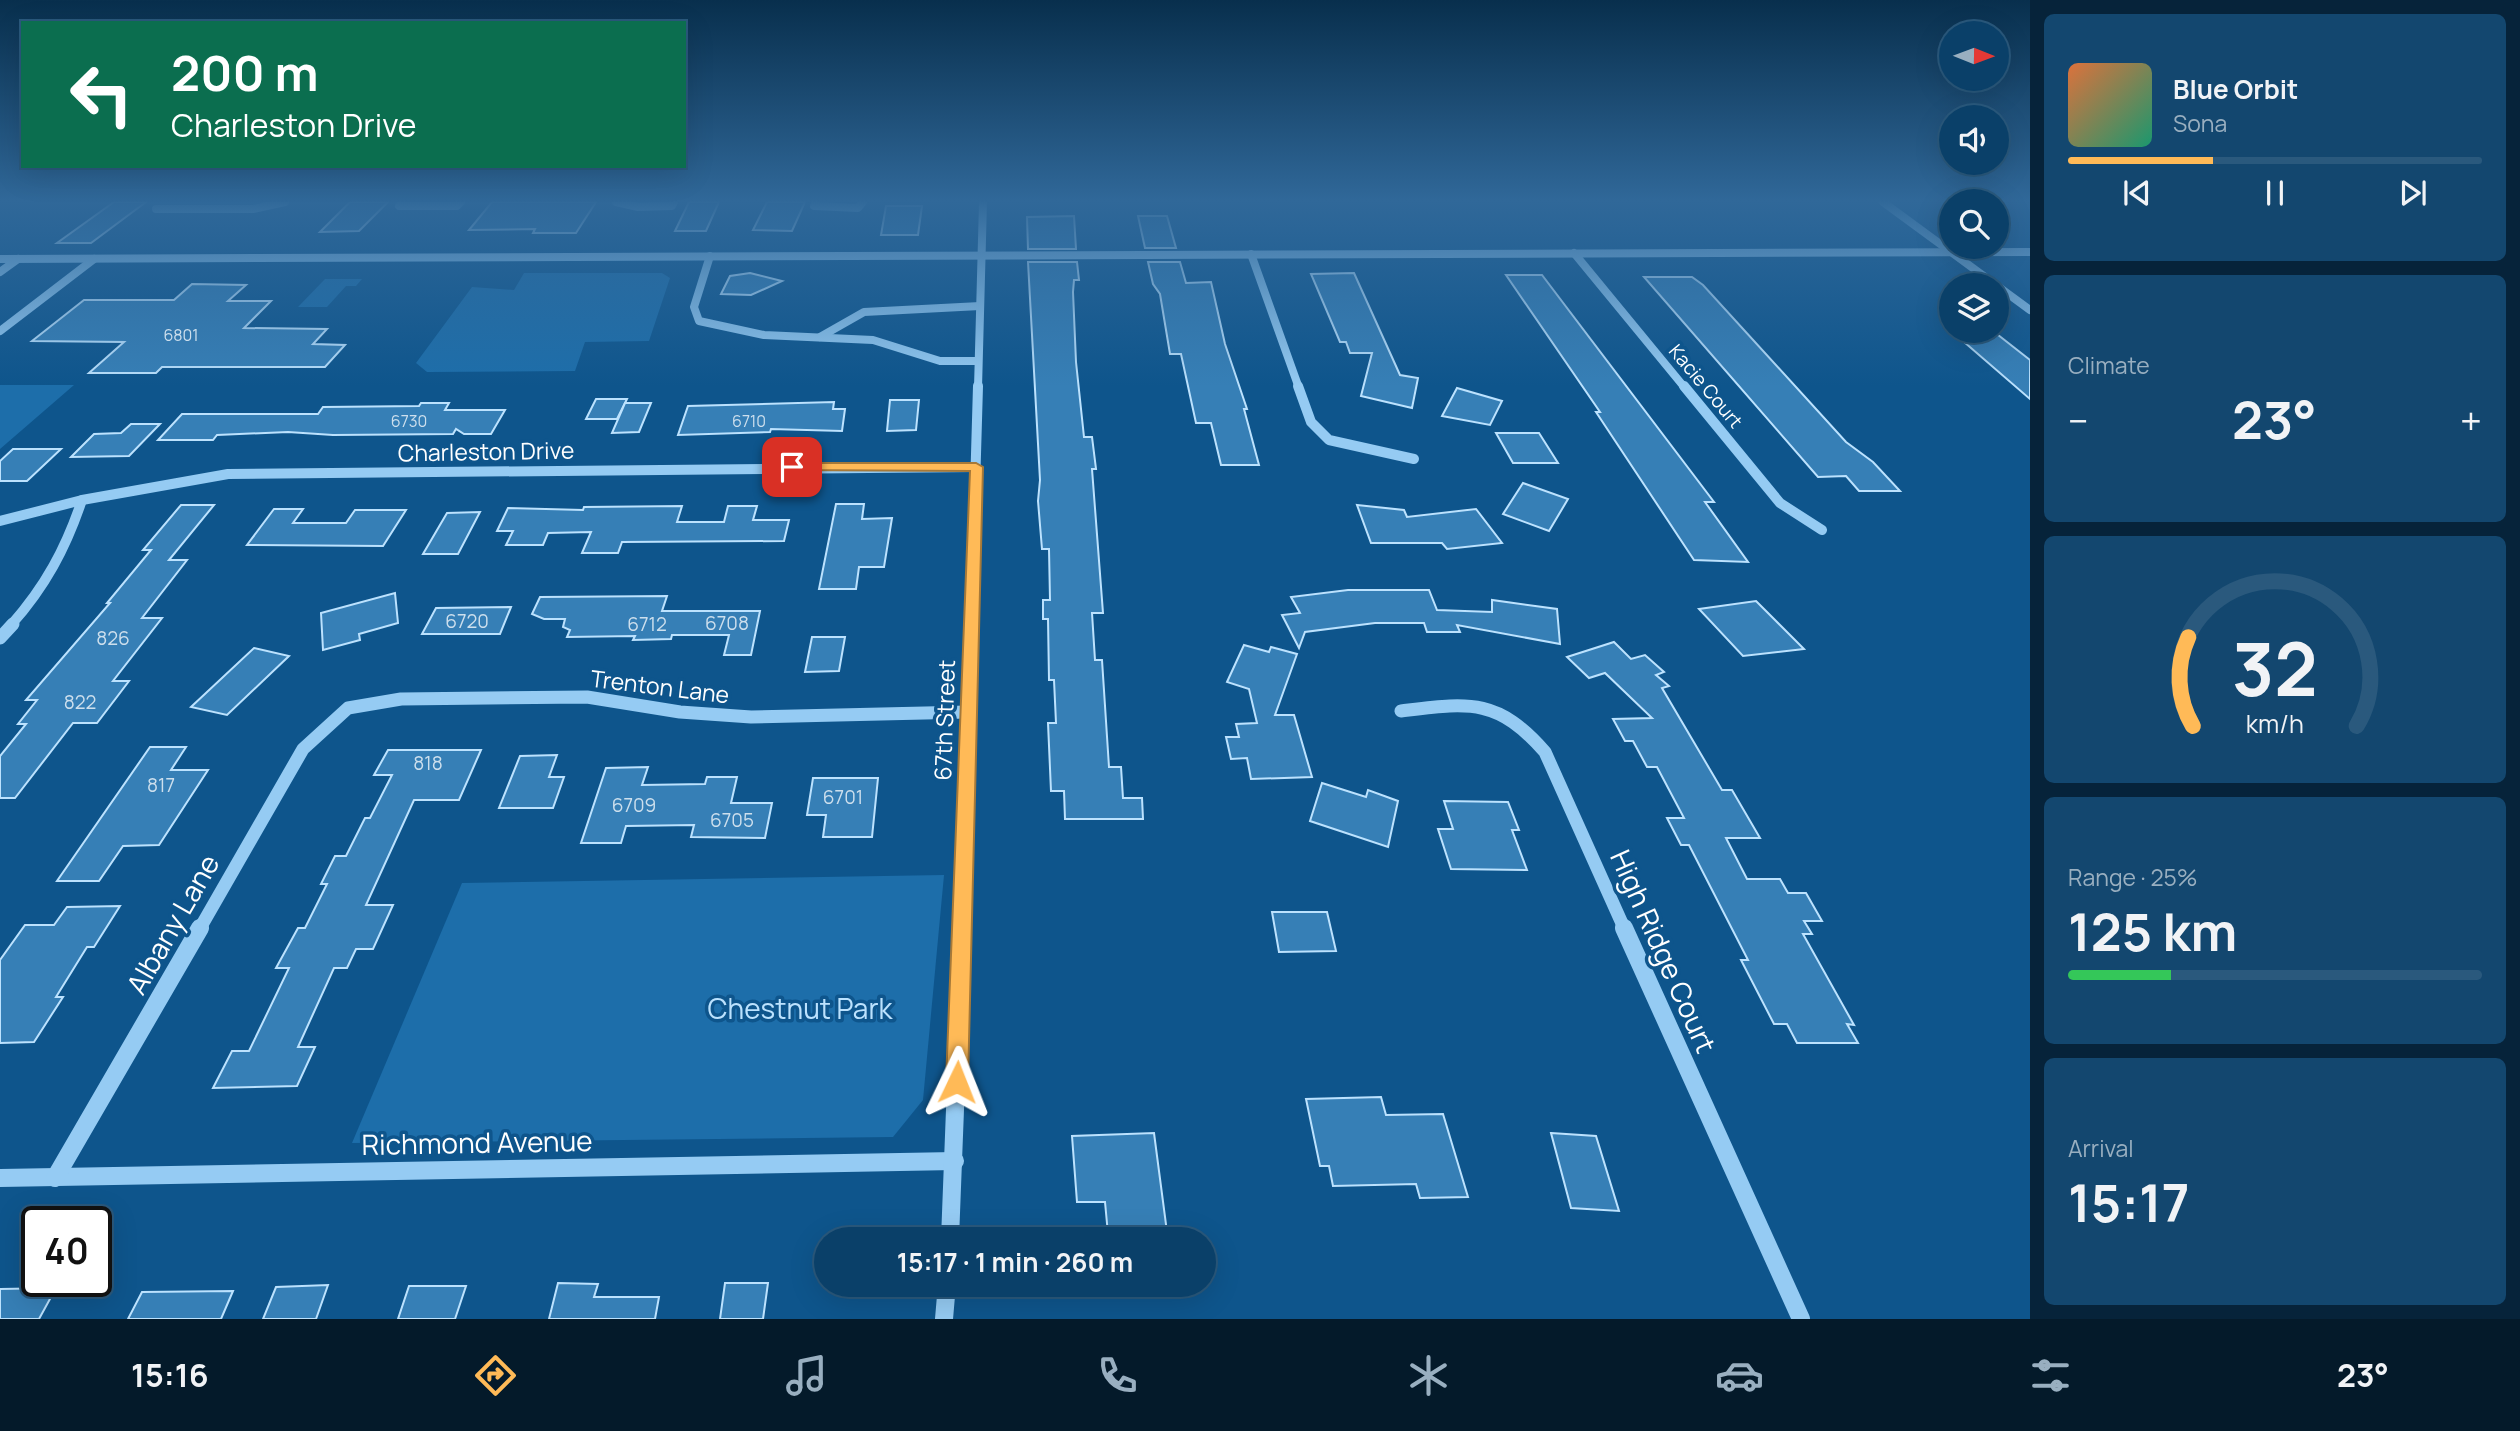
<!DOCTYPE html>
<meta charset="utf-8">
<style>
:root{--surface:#0a4069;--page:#13476f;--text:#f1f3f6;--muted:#99afc0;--line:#2a597d;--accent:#ffba57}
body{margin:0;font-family:Manrope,sans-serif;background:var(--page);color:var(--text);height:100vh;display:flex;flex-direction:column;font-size:26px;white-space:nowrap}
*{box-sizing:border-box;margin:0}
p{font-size:23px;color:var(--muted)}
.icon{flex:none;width:38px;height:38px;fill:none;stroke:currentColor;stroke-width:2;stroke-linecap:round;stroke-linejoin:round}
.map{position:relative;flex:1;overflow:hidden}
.panel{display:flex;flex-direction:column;gap:14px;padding:14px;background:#06233a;width:490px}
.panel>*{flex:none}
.banner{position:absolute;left:21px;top:21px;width:665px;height:147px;border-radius:0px;box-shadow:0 7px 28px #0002,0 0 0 2px var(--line);background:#0b6e4f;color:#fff;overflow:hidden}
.needle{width:46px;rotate:91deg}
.buttons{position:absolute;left:1939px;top:21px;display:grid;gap:14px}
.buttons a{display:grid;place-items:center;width:70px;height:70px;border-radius:50%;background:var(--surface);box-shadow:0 7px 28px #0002,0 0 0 2px var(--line);font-size:35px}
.speed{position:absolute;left:21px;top:1206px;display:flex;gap:14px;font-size:35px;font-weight:700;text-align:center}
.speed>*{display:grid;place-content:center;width:91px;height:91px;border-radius:50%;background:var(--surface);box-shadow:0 7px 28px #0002,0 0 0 2px var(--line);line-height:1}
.speed .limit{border:4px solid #111;border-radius:10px;background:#fff;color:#111}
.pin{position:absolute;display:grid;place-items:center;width:60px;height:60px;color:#fff;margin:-30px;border-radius:14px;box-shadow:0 4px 10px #0006}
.me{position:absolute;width:77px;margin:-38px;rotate:2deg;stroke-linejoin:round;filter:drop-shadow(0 0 5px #0008)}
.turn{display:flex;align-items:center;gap:24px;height:147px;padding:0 35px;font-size:32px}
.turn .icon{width:91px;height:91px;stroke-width:2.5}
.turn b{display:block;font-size:49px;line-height:60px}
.big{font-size:52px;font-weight:700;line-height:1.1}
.panel .card{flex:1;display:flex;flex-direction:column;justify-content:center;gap:10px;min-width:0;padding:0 24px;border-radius:10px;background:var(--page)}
.panel .dial{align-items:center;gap:0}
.dial svg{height:182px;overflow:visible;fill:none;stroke:var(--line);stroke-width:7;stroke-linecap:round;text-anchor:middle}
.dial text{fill:var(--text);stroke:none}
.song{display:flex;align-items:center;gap:21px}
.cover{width:84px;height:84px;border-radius:10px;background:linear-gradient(135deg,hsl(20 70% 55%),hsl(160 70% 35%))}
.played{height:7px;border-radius:4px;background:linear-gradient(90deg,var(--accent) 35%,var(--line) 35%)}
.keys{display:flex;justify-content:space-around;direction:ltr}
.heat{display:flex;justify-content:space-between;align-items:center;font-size:38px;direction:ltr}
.charge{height:10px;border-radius:5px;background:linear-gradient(90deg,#34c759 25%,var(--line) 0)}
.trip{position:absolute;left:814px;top:1227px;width:402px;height:70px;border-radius:35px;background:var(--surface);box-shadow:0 7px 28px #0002,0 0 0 2px var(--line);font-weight:700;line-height:70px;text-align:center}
.tabs{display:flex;height:112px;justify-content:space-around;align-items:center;background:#041a2a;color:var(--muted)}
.tabs .icon{width:49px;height:49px}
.tabs .selected{color:var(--accent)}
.tabs b{font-size:32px;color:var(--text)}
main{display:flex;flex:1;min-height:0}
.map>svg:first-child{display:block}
.green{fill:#1d6eaa}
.building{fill:#367fb6;stroke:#bce2fe;stroke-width:2}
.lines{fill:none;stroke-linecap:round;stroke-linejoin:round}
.minor-far3{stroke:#95cbf3;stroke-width:8}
.minor-far2{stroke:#95cbf3;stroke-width:10}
.minor-far1{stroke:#95cbf3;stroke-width:13}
.minor{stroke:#95cbf3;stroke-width:18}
.route{fill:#ffba57;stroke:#a67939;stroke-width:2}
.labels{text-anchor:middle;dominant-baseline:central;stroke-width:7;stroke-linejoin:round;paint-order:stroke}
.far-number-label{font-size:16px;fill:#cddfed}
.far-street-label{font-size:19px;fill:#fff;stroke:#0e558c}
.number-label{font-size:19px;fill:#cddfed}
.street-label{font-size:23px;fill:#fff;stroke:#0e558c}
.near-street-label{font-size:28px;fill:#fff;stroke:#0e558c}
.near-park-label{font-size:28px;fill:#bce2fe;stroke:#0e558c}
</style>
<main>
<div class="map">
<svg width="2030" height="1319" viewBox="0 0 2030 1319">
<rect width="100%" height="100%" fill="#0e558c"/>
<g class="green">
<polygon points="524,273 662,273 670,278 649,341 585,342 575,371 427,372 416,363 472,287 514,290"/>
<polygon points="325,279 362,279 356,286 346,286 327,307 298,307"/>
<polygon points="0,385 74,385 0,449"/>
<polygon points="944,875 923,1100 893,1137 352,1143 462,883"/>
</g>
<g class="building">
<polygon points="114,202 146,202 91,243 57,243"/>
<polygon points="350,202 388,202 359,231 320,232"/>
<polygon points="492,202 596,202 576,233 533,233 535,229 469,230"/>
<polygon points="689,202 719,202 706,231 675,231"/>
<polygon points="767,202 805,202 792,231 753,230"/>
<polygon points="886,206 922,206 918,235 881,235"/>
<polygon points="1074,216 1076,249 1028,249 1027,217"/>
<polygon points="1138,216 1167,216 1176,248 1145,248"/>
<polygon points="1028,262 1077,262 1079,280 1074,280 1073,292 1076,362 1084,437 1092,437 1096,469 1092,469 1103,613 1092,613 1095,660 1102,660 1109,767 1121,767 1123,798 1142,798 1143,819 1065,819 1064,791 1051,791 1048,723 1056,723 1054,680 1049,680 1048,619 1043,619 1043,600 1050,600 1049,549 1042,549 1038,501 1040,480"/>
<polygon points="1148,262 1180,262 1186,283 1211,282 1225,344 1247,409 1244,409 1259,465 1221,465 1211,423 1196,423 1181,354 1170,354 1160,294 1153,284"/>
<polygon points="750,273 782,281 751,295 721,294 730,276"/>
<polygon points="1354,273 1400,375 1418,378 1412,408 1361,396 1372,353 1350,353 1346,342 1340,342 1311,274"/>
<polygon points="1506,275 1542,275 1714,502 1705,502 1748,562 1694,560 1596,412 1600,412"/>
<polygon points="1644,277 1692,277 1703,285 1846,442 1873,462 1900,491 1859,491 1846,476 1818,477"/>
<polygon points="192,284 246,285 228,301 271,301 244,328 327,329 313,344 345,345 325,367 162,367 156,373 89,373 124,342 32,341 84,300 174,300"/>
<polygon points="1960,331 1993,331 2030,360 2030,399 1956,335 1966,335"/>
<polygon points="1457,388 1502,401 1490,425 1442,416"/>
<polygon points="596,399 627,399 617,419 586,419"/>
<polygon points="890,400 919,400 916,430 887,431"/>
<polygon points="834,402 833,409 845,409 842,431 771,429 770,432 678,435 688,406"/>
<polygon points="421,403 449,403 445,410 505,410 491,434 464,434 456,429 453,434 333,435 288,432 217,435 213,440 158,440 182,414 318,414 323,407 419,406"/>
<polygon points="625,403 651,403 639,432 612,433"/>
<polygon points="131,424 160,424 129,456 71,457 94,434 121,433"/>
<polygon points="1496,433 1539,433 1558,463 1513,463"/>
<polygon points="13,449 61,449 27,481 0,481 0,461"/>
<polygon points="1523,483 1568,499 1549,531 1503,514"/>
<polygon points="836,504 864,504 862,519 892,518 884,567 859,567 856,589 819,589"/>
<polygon points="181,505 214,505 169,560 187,560 142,618 162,618 113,681 129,681 97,723 73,723 15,798 0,798 0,756 26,724 18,724 37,700 26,700 110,603 107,603 151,550 143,550"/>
<polygon points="1357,505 1404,510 1407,517 1476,509 1502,543 1447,549 1442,543 1371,543"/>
<polygon points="682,506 677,522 724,522 728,506 757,506 753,520 789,520 784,541 622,542 618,553 582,553 591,532 548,533 543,545 506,545 513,531 497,531 508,508 583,510 584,507"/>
<polygon points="274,509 303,509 293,523 346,523 355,510 406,510 383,546 247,545"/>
<polygon points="480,512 458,554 423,554 447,513"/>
<polygon points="1348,590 1429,590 1437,610 1492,612 1492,600 1557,609 1560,644 1457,625 1460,632 1427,632 1424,623 1375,623 1305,632 1299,648 1282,615 1300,613 1291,597"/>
<polygon points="395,593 398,623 359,634 360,640 323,650 321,613"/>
<polygon points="667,596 662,611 760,611 751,655 724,655 729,635 672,635 671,639 633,640 635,636 567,637 570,630 563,627 565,619 544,619 532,614 540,597"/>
<polygon points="1756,601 1804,649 1743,656 1699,609"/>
<polygon points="511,607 500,634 422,634 436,608"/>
<polygon points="812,637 845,637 839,671 805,672"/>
<polygon points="1614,642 1631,659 1645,655 1664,672 1656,675 1669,686 1662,688 1722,790 1732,790 1760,838 1726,838 1747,879 1780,879 1788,893 1806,893 1822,921 1804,921 1812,934 1803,934 1854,1025 1847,1024 1858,1043 1797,1043 1787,1024 1774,1024 1741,960 1748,960 1689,845 1681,845 1667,818 1684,818 1657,767 1647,767 1633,741 1625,741 1613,719 1652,718 1605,673 1589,678 1567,657"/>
<polygon points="1244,645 1269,652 1271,647 1297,654 1275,715 1294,715 1312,777 1251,779 1247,758 1231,759 1226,737 1239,737 1236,724 1257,723 1249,689 1227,682"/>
<polygon points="254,648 289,656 227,715 191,707"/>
<polygon points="150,747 186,747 171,770 208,770 159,845 123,846 99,881 57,881"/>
<polygon points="388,750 481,750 459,800 414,800 366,905 393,905 373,949 356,949 347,968 334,968 298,1047 315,1047 297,1086 213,1088 232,1051 249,1051 289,968 276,968 298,928 305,928 327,884 321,884 335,856 346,856 365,818 370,818 392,775 374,775"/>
<polygon points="557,755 549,777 564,777 553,808 499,808 520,756"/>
<polygon points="648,767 642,785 705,784 707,777 737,777 731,803 772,803 765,838 691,837 694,825 626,826 621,843 581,843 606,768"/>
<polygon points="813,778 878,778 872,837 823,837 826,815 807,815"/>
<polygon points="1322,783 1366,797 1368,790 1398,801 1388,847 1310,821"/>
<polygon points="1444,801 1508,802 1519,830 1512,830 1527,870 1451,869 1438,829 1453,829"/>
<polygon points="120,906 94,947 87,947 56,997 63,997 34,1042 0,1043 0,960 25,925 54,925 67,907"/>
<polygon points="1272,912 1327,912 1336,951 1279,952"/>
<polygon points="1381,1097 1386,1115 1443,1114 1468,1197 1420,1198 1416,1184 1333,1186 1329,1166 1320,1166 1306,1099"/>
<polygon points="1154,1133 1167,1232 1108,1234 1105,1202 1077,1202 1072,1136"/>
<polygon points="1551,1133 1596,1136 1619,1211 1571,1208"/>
<polygon points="558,1283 598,1284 594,1297 659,1297 655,1319 549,1319"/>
<polygon points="725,1283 768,1283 763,1319 720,1319"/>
<polygon points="328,1285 316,1319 263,1319 276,1287"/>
<polygon points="409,1286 466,1286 455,1319 398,1319"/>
<polygon points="56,1288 39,1319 0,1319 0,1289"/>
<polygon points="233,1291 221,1319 128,1319 142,1292"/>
</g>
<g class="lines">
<g class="minor-far3">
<polyline points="403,202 399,206 457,206 461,202"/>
<polyline points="616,202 638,207 672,206 674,202"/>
<polyline points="816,202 814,206 858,208 863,202"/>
<polyline points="1883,202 2030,310"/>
<polyline points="156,209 253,209 285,202"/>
<polyline points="1574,253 1685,388"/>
<polyline points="1251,254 1299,388"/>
<polyline points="710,256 694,307 699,321 764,335 873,340 940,361 978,361"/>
<polyline points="0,259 2030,252"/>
<polyline points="0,272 18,259"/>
<polyline points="0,331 94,259"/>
<polyline points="820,337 864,312 980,306"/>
<polyline points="978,388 983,202"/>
</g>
<g class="minor-far2">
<polyline points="1298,386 1311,422 1329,440 1414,459"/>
<polyline points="1684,386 1780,503 1822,530"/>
<polyline points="0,521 82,500 228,474 976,467"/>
<path d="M 11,625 C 45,587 66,548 82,500"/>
<polyline points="971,625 978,386"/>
</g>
<g class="minor-far1">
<polyline points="0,638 13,624"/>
<path d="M 1401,711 C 1468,703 1497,697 1545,752 L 1625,930"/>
<polyline points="199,930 303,749 348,708 401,699 587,697 680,712 751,717 968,712"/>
<polyline points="962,930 971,624"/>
</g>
<g class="minor">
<polyline points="1624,928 1801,1319"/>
<polyline points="0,1178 955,1161"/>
<polyline points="55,1178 200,928"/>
<polyline points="950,1239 962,928"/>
<polyline points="944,1319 947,1284"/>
</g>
</g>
<linearGradient id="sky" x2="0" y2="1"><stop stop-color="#082f4d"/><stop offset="0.52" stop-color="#306899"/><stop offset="1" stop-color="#306899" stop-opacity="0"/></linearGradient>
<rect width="2030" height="386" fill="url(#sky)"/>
<polygon class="route" points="792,463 976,463 983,467 968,1082 965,1089 957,1092 949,1089 946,1082 970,471 787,470 787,464"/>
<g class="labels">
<g class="far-number-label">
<text x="181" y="335">6801</text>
<text x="409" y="421">6730</text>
<text x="749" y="421">6710</text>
</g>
<g class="far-street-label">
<text transform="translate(1706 386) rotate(50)">Kacie Court</text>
</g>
<g class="number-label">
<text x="467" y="621">6720</text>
<text x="727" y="623">6708</text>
<text x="647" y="624">6712</text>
<text x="113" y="638">826</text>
<text x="80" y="702">822</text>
<text x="428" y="763">818</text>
<text x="161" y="785">817</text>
<text x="843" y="797">6701</text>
<text x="634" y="805">6709</text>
<text x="732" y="820">6705</text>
</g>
<g class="street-label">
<text transform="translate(486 451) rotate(-1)">Charleston Drive</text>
<text transform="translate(660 686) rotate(7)">Trenton Lane</text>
<text transform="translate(944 720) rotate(-88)">67th Street</text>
</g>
<g class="near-street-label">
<text transform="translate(172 924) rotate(-60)">Albany Lane</text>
<text transform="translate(1664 951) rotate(66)">High Ridge Court</text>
<text transform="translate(477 1142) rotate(-1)">Richmond Avenue</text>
</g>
<g class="near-park-label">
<text x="800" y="1008">Chestnut Park</text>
</g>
</g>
</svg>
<div class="buttons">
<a><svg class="needle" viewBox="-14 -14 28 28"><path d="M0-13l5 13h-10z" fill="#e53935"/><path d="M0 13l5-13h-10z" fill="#99afc0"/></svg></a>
<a><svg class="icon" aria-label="sound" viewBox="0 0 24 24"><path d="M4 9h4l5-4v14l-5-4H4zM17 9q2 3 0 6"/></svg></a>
<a><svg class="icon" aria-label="search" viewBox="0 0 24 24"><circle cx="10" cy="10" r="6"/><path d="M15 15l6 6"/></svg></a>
<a><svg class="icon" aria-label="layers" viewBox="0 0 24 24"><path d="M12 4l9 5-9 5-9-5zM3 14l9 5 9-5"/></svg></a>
</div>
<div class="speed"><div class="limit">40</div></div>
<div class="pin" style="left:792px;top:467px;background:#d93025"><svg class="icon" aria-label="arrive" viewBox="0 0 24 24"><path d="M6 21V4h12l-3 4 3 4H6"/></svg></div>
<svg class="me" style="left:957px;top:1082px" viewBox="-20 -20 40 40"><path d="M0-17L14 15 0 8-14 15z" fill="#ffba57" stroke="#fff" stroke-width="4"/></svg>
<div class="trip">15:17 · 1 min · 260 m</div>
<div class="banner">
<div class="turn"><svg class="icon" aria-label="left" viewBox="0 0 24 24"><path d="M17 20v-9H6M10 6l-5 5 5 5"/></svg><div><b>200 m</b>Charleston Drive</div></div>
</div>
</div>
<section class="panel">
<div class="card">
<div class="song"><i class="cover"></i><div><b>Blue Orbit</b><p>Sona</p></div></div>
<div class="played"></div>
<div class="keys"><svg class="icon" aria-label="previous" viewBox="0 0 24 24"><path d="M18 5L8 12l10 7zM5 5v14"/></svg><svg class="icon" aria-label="pause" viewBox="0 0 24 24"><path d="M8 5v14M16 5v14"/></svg><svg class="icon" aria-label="next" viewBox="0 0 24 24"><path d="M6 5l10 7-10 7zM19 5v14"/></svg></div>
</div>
<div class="card"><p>Climate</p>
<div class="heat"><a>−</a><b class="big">23°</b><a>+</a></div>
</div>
<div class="card dial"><svg viewBox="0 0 100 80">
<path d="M14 69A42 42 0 1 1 86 69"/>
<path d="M14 69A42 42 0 0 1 12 30" stroke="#ffba57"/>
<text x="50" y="56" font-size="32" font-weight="700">32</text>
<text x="50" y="72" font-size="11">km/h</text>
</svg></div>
<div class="card"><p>Range · 25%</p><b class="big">125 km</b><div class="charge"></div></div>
<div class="card"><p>Arrival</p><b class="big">15:17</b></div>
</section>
</main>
<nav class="tabs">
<b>15:16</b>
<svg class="icon selected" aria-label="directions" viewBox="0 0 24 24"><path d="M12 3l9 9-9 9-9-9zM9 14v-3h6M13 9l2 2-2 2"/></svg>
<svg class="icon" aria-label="music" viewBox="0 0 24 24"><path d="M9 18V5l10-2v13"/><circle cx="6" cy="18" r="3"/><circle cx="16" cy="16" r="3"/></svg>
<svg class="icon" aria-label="phone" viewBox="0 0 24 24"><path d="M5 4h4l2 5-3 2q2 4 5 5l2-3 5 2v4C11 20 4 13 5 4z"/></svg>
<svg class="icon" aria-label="climate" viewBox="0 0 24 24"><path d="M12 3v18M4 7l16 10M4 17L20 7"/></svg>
<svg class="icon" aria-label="car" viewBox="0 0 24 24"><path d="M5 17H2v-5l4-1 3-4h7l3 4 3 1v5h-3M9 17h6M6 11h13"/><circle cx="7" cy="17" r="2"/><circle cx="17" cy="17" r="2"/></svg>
<svg class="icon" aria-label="filters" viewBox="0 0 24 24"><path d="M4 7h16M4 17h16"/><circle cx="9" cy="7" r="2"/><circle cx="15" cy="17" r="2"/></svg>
<b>23°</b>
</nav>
